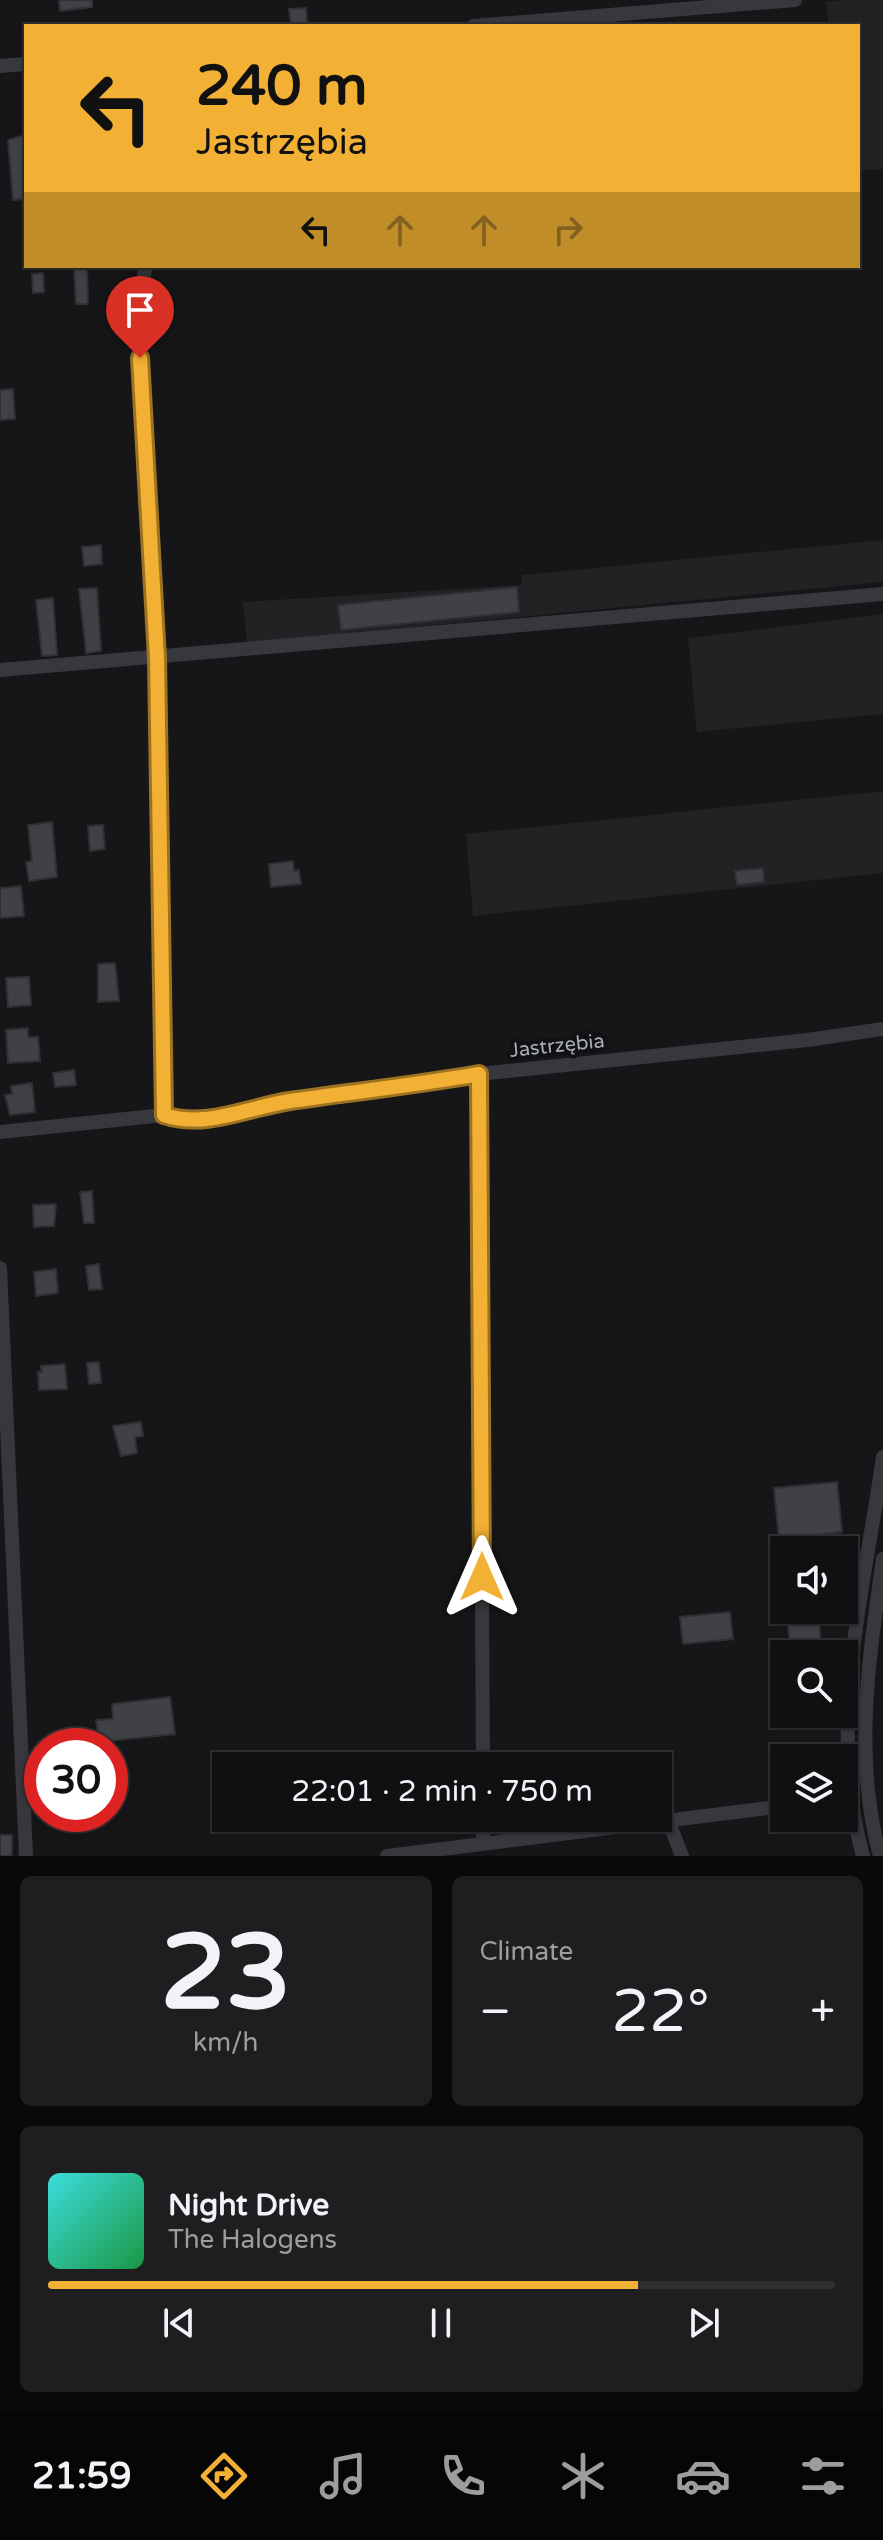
<!DOCTYPE html>
<meta charset="utf-8">
<style>
:root{--surface:#101012;--page:#1e1e20;--text:#f1f3f6;--muted:#9c9d9f;--line:#303032;--accent:#f2b134}
body{margin:0;font-family:"Varela Round",sans-serif;background:var(--page);color:var(--text);height:100vh;display:flex;flex-direction:column;font-size:30px;white-space:nowrap}
*{box-sizing:border-box;margin:0}
p{font-size:26px;color:var(--muted)}
.icon{flex:none;width:44px;height:44px;fill:none;stroke:currentColor;stroke-width:2;stroke-linecap:round;stroke-linejoin:round}
.map{position:relative;height:1856px;overflow:hidden}
.drawer{display:flex;flex-direction:column;gap:20px;padding:20px;background:#09090a;flex:1}
.drawer>*{flex:none}
.banner{position:absolute;left:24px;top:24px;width:836px;height:244px;border-radius:0px;box-shadow:0 2px 6px #0004,0 0 0 2px var(--line);background:#f2b134;color:#111;overflow:hidden}
.tools{position:absolute;left:770px;top:1536px;display:grid;gap:16px}
.tools a{display:grid;place-items:center;width:88px;height:88px;border-radius:0px;background:var(--surface);box-shadow:0 2px 6px #0004,0 0 0 2px var(--line);font-size:40px}
.speed{position:absolute;left:24px;top:1728px;display:flex;gap:16px;font-size:40px;font-weight:700;text-align:center}
.speed>*{display:grid;place-content:center;width:104px;height:104px;border-radius:50%;background:var(--surface);box-shadow:0 2px 6px #0004,0 0 0 2px var(--line);line-height:1}
.speed .limit{border:12px solid #d22;background:#fff;color:#111}
.pin{position:absolute;display:grid;place-items:center;width:68px;height:68px;color:#fff;margin:-82px -34px;border-radius:50% 50% 50% 0;rotate:-45deg;box-shadow:0 0 8px #0007}
.pin .icon{rotate:45deg}
.me{position:absolute;width:88px;margin:-44px;rotate:0deg;stroke-linejoin:round;filter:drop-shadow(0 0 6px #0008)}
.turn{display:flex;align-items:center;gap:28px;height:168px;padding:0 40px;font-size:36px}
.turn .icon{width:104px;height:104px;stroke-width:2.5}
.turn b{display:block;font-size:56px;line-height:68px}
.lanes{display:flex;align-items:center;height:76px;padding:0 40px;background:#0003;justify-content:center;gap:40px;direction:ltr}
.lanes .off{opacity:.35}
.big{font-size:60px;font-weight:600;line-height:1.1}
.drawer .card{flex:1;display:flex;flex-direction:column;justify-content:center;gap:12px;min-width:0;padding:0 28px;border-radius:12px;background:var(--page)}
.drawer .dial{align-items:center;gap:0}
.dial b{font-size:104px;line-height:1}
.song{display:flex;align-items:center;gap:24px}
.cover{width:96px;height:96px;border-radius:12px;background:linear-gradient(135deg,hsl(180 70% 55%),hsl(140 70% 35%))}
.played{height:8px;border-radius:4px;background:linear-gradient(90deg,var(--accent) 75%,var(--line) 75%)}
.keys{display:flex;justify-content:space-around;direction:ltr}
.heat{display:flex;justify-content:space-between;align-items:center;font-size:44px;direction:ltr}
.drawer .tiles{flex:1;display:grid;gap:20px;grid-template-columns:1fr 1fr}
.card:last-child{grid-column:span 2}
.trip{position:absolute;left:212px;top:1752px;width:460px;height:80px;border-radius:0px;background:var(--surface);box-shadow:0 2px 6px #0004,0 0 0 2px var(--line);font-weight:600;line-height:80px;text-align:center}
.tab-bar{display:flex;height:128px;justify-content:space-around;align-items:center;background:#060607;color:var(--muted)}
.tab-bar .icon{width:56px;height:56px}
.tab-bar .selected{color:var(--accent)}
.tab-bar b{font-size:36px;color:var(--text)}
.map>svg:first-child{display:block}
.built{fill:#222225}
.building{fill:#404145;stroke:#303034;stroke-width:2}
.lines{fill:none;stroke-linecap:round;stroke-linejoin:round}
.minor{stroke:#37383d;stroke-width:14}
.route-casing{stroke:#9d7322;stroke-width:20}
.route{stroke:#f2b134;stroke-width:14}
.labels{text-anchor:middle;dominant-baseline:central;stroke-width:8;stroke-linejoin:round;paint-order:stroke}
.street-label{font-size:20px;fill:#a8adb8;stroke:#111113}
</style>
<div class="map">
<svg width="883" height="1856" viewBox="0 0 883 1856">
<rect width="100%" height="100%" fill="#161618"/>
<g class="built">
<polygon points="847,0 883,0 883,169 858,171 858,26 829,26 826,2"/>
<polygon points="883,540 883,582 247,643 243,602 522,585 522,575"/>
<polygon points="883,614 883,714 697,732 688,638"/>
<polygon points="883,791 883,873 473,916 466,834"/>
</g>
<g class="building">
<polygon points="59,0 92,0 92,7 60,11"/>
<polygon points="306,8 307,23 291,25 289,9"/>
<polygon points="21,136 26,139 26,199 13,200 8,140"/>
<polygon points="87,266 88,304 76,304 74,267"/>
<polygon points="43,273 44,292 33,293 32,274"/>
<polygon points="13,389 15,419 0,420 0,390"/>
<polygon points="101,545 102,564 84,566 82,547"/>
<polygon points="517,587 519,612 341,630 338,605"/>
<polygon points="97,588 101,651 86,653 79,589"/>
<polygon points="53,598 57,655 42,656 36,600"/>
<polygon points="52,822 57,877 29,881 26,862 32,861 28,825"/>
<polygon points="103,825 105,849 90,851 88,826"/>
<polygon points="293,861 294,871 299,870 301,884 271,887 269,864"/>
<polygon points="763,868 764,882 737,885 735,871"/>
<polygon points="21,886 24,916 0,918 0,888"/>
<polygon points="115,963 119,1001 98,1002 98,964"/>
<polygon points="29,977 31,1005 8,1007 6,978"/>
<polygon points="28,1028 28,1037 38,1037 40,1061 8,1063 6,1030"/>
<polygon points="74,1070 76,1085 55,1087 53,1073"/>
<polygon points="32,1083 35,1112 10,1115 5,1095 12,1094 11,1086"/>
<polygon points="92,1191 94,1223 84,1223 80,1192"/>
<polygon points="56,1204 54,1226 34,1227 33,1205"/>
<polygon points="99,1264 102,1289 89,1290 86,1266"/>
<polygon points="56,1269 58,1293 36,1296 34,1272"/>
<polygon points="99,1362 101,1383 89,1384 87,1363"/>
<polygon points="65,1364 67,1389 39,1390 38,1372 42,1372 41,1366"/>
<polygon points="141,1422 143,1436 135,1437 137,1453 121,1456 113,1426"/>
<polygon points="837,1482 842,1532 779,1539 774,1488"/>
<polygon points="786,1610 818,1610 822,1654 791,1654"/>
<polygon points="730,1612 733,1639 683,1644 680,1617"/>
<polygon points="170,1697 175,1734 99,1742 96,1720 113,1719 112,1704"/>
<rect x="0" y="1835" width="12" height="21"/>
</g>
<g class="lines">
<g class="minor">
<polyline points="473,26 795,0"/>
<polyline points="0,66 26,64"/>
<polyline points="145,266 139,328 157,658 164,1115"/>
<polyline points="0,670 883,594"/>
<polyline points="479,1074 483,1766"/>
<polyline points="0,1132 164,1115 176,1119 221,1118 288,1101 373,1093 479,1074 807,1040 883,1029"/>
<polyline points="0,1268 26,1856"/>
<polyline points="483,1818 483,1842"/>
<polyline points="668,1820 682,1856"/>
<polyline points="387,1856 784,1806"/>
<path d="M 863,1856 C 826,1727 865,1586 883,1457"/>
<path d="M 880,1856 C 853,1756 869,1659 883,1559"/>
</g>
</g>
<g class="lines">
<defs>
<path id="route" d="M 140,358 L 157,658 L 164,1115 C 206,1129 249,1107 290,1101 C 353,1092 416,1085 479,1074 L 482,1577"/>
</defs>
<use href="#route" class="route-casing"/>
<use href="#route" class="route"/>
</g>
<g class="labels">
<g class="street-label">
<text transform="translate(557 1046) rotate(-6)">Jastrzębia</text>
</g>
</g>
</svg>
<div class="tools">
<a><svg class="icon" aria-label="sound" viewBox="0 0 24 24"><path d="M4 9h4l5-4v14l-5-4H4zM17 9q2 3 0 6"/></svg></a>
<a><svg class="icon" aria-label="search" viewBox="0 0 24 24"><circle cx="10" cy="10" r="6"/><path d="M15 15l6 6"/></svg></a>
<a><svg class="icon" aria-label="layers" viewBox="0 0 24 24"><path d="M12 4l9 5-9 5-9-5zM3 14l9 5 9-5"/></svg></a>
</div>
<div class="speed"><div class="limit">30</div></div>
<div class="pin" style="left:140px;top:358px;background:#d93025"><svg class="icon" aria-label="arrive" viewBox="0 0 24 24"><path d="M6 21V4h12l-3 4 3 4H6"/></svg></div>
<svg class="me" style="left:482px;top:1577px" viewBox="-20 -20 40 40"><path d="M0-17L14 15 0 8-14 15z" fill="#f2b134" stroke="#fff" stroke-width="4"/></svg>
<div class="trip">22:01 · 2 min · 750 m</div>
<div class="banner">
<div class="turn"><svg class="icon" aria-label="left" viewBox="0 0 24 24"><path d="M17 20v-9H6M10 6l-5 5 5 5"/></svg><div><b>240 m</b>Jastrzębia</div></div>
<div class="lanes"><svg class="icon" aria-label="left" viewBox="0 0 24 24"><path d="M17 20v-9H6M10 6l-5 5 5 5"/></svg><svg class="icon off" aria-label="ahead" viewBox="0 0 24 24"><path d="M12 20V5M6 11l6-6 6 6"/></svg><svg class="icon off" aria-label="ahead" viewBox="0 0 24 24"><path d="M12 20V5M6 11l6-6 6 6"/></svg><svg class="icon off" aria-label="right" viewBox="0 0 24 24"><path d="M7 20v-9h11M14 6l5 5-5 5"/></svg></div>
</div>
</div>
<section class="drawer">
<div class="tiles">
<div class="card dial"><b>23</b><p>km/h</p></div>
<div class="card"><p>Climate</p>
<div class="heat"><a>−</a><b class="big">22°</b><a>+</a></div>
</div>
<div class="card">
<div class="song"><i class="cover"></i><div><b>Night Drive</b><p>The Halogens</p></div></div>
<div class="played"></div>
<div class="keys"><svg class="icon" aria-label="previous" viewBox="0 0 24 24"><path d="M18 5L8 12l10 7zM5 5v14"/></svg><svg class="icon" aria-label="pause" viewBox="0 0 24 24"><path d="M8 5v14M16 5v14"/></svg><svg class="icon" aria-label="next" viewBox="0 0 24 24"><path d="M6 5l10 7-10 7zM19 5v14"/></svg></div>
</div>
</div>
</section>
<nav class="tab-bar">
<b>21:59</b>
<svg class="icon selected" aria-label="directions" viewBox="0 0 24 24"><path d="M12 3l9 9-9 9-9-9zM9 14v-3h6M13 9l2 2-2 2"/></svg>
<svg class="icon" aria-label="music" viewBox="0 0 24 24"><path d="M9 18V5l10-2v13"/><circle cx="6" cy="18" r="3"/><circle cx="16" cy="16" r="3"/></svg>
<svg class="icon" aria-label="phone" viewBox="0 0 24 24"><path d="M5 4h4l2 5-3 2q2 4 5 5l2-3 5 2v4C11 20 4 13 5 4z"/></svg>
<svg class="icon" aria-label="climate" viewBox="0 0 24 24"><path d="M12 3v18M4 7l16 10M4 17L20 7"/></svg>
<svg class="icon" aria-label="car" viewBox="0 0 24 24"><path d="M5 17H2v-5l4-1 3-4h7l3 4 3 1v5h-3M9 17h6M6 11h13"/><circle cx="7" cy="17" r="2"/><circle cx="17" cy="17" r="2"/></svg>
<svg class="icon" aria-label="filters" viewBox="0 0 24 24"><path d="M4 7h16M4 17h16"/><circle cx="9" cy="7" r="2"/><circle cx="15" cy="17" r="2"/></svg>
</nav>
